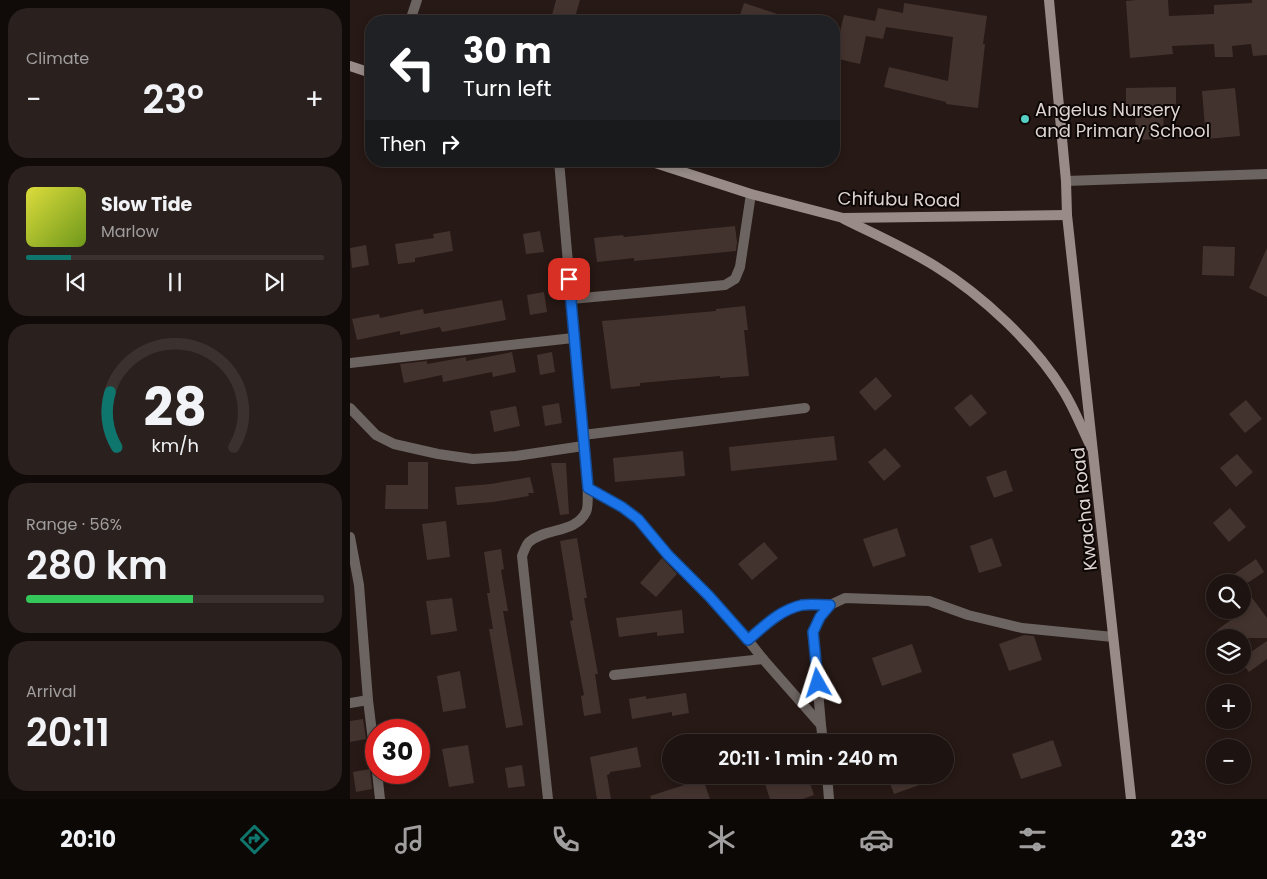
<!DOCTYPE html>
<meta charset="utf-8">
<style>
:root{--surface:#1d1310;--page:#2a201e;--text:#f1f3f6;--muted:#a09e9f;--line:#3b3230;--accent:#0f766e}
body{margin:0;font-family:Poppins,sans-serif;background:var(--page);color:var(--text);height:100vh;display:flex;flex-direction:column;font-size:19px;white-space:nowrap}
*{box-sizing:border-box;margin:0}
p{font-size:16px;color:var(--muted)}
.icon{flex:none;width:28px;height:28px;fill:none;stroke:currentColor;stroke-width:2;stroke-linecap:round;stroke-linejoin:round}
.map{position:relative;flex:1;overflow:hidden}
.drawer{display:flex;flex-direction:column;gap:8px;padding:8px;background:#100a09;width:350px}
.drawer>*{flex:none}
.top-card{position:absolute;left:15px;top:15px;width:475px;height:152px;border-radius:20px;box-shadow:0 2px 8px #0003,0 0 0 1px var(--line);background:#202124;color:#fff;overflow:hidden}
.fabs{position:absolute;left:856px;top:574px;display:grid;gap:10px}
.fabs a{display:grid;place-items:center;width:45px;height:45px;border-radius:50%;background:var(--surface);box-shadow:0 2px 8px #0003,0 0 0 1px var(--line);font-size:25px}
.speed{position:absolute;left:15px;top:719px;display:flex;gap:10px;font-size:25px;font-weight:700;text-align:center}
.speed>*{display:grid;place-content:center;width:65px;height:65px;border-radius:50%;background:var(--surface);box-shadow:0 2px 8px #0003,0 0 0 1px var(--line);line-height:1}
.speed .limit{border:8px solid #d22;background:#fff;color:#111}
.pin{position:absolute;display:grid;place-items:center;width:42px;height:42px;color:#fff;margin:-21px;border-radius:10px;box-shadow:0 2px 8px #0006}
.me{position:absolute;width:55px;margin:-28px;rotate:354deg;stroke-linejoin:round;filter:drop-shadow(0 0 4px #0008)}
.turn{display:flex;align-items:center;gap:18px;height:105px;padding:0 15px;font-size:22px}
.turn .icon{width:65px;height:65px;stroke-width:2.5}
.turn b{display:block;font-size:35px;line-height:42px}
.then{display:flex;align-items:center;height:48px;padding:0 15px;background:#0003;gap:10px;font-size:19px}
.big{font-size:38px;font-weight:600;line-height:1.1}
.drawer .tile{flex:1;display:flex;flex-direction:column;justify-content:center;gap:8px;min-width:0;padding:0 18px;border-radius:20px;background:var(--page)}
.drawer .dial{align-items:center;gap:0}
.dial svg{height:130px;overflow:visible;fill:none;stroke:var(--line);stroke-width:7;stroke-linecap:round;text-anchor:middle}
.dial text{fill:var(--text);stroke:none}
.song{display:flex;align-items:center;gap:15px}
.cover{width:60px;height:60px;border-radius:8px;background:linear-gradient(135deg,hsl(60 70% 55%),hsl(80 70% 35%))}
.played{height:5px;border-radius:2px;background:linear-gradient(90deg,var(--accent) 15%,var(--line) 15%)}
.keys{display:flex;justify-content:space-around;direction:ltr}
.heat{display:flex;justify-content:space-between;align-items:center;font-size:28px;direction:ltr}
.charge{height:8px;border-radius:4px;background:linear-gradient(90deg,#34c759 56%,var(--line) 0)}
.trip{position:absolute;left:312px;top:734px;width:292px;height:50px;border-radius:25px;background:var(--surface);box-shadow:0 2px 8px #0003,0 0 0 1px var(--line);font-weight:600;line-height:50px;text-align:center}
.tab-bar{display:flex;height:80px;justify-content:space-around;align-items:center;background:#0c0806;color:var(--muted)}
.tab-bar .icon{width:35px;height:35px}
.tab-bar .selected{color:var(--accent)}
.tab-bar b{font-size:22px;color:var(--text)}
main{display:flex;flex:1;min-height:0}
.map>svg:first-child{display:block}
.building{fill:#43332e}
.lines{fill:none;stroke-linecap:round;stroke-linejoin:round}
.street{stroke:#6c6461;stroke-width:10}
.secondary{stroke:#998c88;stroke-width:10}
.route-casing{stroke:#114b97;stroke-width:12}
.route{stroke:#1a73e8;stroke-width:9}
.poi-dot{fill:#56cec3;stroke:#0c0605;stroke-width:2}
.labels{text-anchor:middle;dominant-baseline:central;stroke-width:4;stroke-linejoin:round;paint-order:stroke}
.poi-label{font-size:18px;fill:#ddd3d0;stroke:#0c0605;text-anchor:start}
.street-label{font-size:18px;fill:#ddd3d0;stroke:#0c0605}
</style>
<main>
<section class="drawer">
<div class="tile"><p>Climate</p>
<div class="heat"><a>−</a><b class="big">23°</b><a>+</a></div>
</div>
<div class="tile">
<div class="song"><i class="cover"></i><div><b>Slow Tide</b><p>Marlow</p></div></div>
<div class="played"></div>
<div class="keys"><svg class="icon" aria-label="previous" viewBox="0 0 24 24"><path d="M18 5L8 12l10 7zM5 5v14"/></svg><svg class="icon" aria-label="pause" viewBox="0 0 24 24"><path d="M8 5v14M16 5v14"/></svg><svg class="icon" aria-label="next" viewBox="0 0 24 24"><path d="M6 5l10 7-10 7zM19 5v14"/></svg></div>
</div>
<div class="tile dial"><svg viewBox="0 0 100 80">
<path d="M14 69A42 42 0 1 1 86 69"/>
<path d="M14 69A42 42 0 0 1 10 35" stroke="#0f766e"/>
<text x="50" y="56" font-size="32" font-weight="700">28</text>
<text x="50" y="72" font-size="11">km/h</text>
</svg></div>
<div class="tile"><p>Range · 56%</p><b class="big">280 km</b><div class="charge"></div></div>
<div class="tile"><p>Arrival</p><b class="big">20:11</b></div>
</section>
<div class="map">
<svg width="917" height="799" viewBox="0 0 917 799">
<rect width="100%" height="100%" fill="#271915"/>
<g class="building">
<polygon points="206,0 230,0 224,21 208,21 201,19"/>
<polygon points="786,0 818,0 819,16 864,14 864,5 902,3 902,0 917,0 917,55 903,56 901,44 882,46 883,57 865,57 864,44 822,46 823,54 780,58 776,1"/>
<polygon points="394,3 443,19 442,21 388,21"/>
<polygon points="554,3 637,16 633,44 635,44 628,108 596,104 596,102 534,87 539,67 598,81 603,37 536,27 533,39 516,36 510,64 484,58 494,15 525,21 528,8 553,13"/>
<polygon points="826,87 826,104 813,104 814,139 786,140 785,107 776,107 776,88"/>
<polygon points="885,88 890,136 856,139 852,91"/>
<polygon points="385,226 387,242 386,251 284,261 284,258 247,262 244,238 273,235 274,237"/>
<polygon points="100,231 103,251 65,258 65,262 48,264 45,244 84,238 83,234"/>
<polygon points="190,231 194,252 176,254 173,234"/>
<polygon points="16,245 19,265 2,268 0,248"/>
<polygon points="853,246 885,247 884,276 852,275"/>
<polygon points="917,248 917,297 899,288"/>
<polygon points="194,292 197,312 180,315 177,295"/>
<polygon points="152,300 156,320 92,332 90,327 50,335 50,331 7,340 2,319 29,314 30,318 73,309 74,314"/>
<polygon points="395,306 398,330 394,330 399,376 370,378 370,376 335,379 290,383 290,386 261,389 252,321 366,311 366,309"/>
<polygon points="162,352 166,372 143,377 142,372 93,382 92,375 54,383 50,364 77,361 77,364 116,357 116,361"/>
<polygon points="202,352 205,372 190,375 187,355"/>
<polygon points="526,377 542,396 525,411 509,392"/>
<polygon points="621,394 637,413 620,427 604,408"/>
<polygon points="896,400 912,419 895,433 879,414"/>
<polygon points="209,403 212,423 195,426 192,406"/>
<polygon points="166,406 170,426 144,432 140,411"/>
<polygon points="484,436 487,460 381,471 379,447"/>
<polygon points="535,448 551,466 534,481 518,462"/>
<polygon points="333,451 335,476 265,482 263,458"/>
<polygon points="887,454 903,472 886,487 870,468"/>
<polygon points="58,462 78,462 78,509 35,509 36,485 58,485"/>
<polygon points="201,463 216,463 219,514 210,515"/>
<polygon points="656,470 663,491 644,498 636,477"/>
<polygon points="180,477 184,493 178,493 179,496 143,502 107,505 105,487 141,484"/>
<polygon points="880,508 896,527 879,542 863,523"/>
<polygon points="96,521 100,557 77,560 72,524"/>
<polygon points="547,528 556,556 523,567 513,539"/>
<polygon points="227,538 237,598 234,598 248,674 245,674 251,713 234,716 231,696 234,695 220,621 223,620 210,541"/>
<polygon points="642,538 652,566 629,573 620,546"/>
<polygon points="414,542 428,558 402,580 388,564"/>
<polygon points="151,549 154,569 151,570 158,611 153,611 173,725 156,728 139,629 143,629 137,593 140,593 134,552"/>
<polygon points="312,558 327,574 306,597 290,583"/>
<polygon points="906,559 914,572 899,582 873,582"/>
<polygon points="892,584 917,618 917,638 873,638 867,630 892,612"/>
<polygon points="102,598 107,631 81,635 76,601"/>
<polygon points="332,610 334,633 307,636 307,632 269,637 266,618"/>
<polygon points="674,635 684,636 692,660 659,671 649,644"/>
<polygon points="917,641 917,659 899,672 892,663 892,658"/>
<polygon points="562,644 572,672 532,686 522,658"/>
<polygon points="110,671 116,708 93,712 87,676"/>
<polygon points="336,693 339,713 322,716 322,712 282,719 279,699 296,696 296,699"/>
<polygon points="13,719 16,739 0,742 0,721"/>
<polygon points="703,740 712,766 671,779 662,754"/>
<polygon points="118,745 124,783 99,787 92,749"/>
<polygon points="287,747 291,767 260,772 260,774 257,775 261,799 247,799 240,757"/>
<polygon points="172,765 175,786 158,788 155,768"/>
<polygon points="20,769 22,789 6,792 3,772"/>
<polygon points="432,775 457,775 464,795 453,799 420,799 414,781"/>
<polygon points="537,775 592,775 592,777 544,794"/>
<polygon points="353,779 360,799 301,799 300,796"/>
</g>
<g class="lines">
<g class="street">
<polyline points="60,21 67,0"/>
<polyline points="716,181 917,174"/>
<polyline points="221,299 375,285 385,279 390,267 401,194"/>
<polyline points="0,363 223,338"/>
<polyline points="0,408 26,435 44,444 88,454 123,459 166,456 233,446"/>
<polyline points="233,435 455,408"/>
<polyline points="238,489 272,507 288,519 318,555 359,597 398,640 413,659 471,725 473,742"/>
<polyline points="0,537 9,585 18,700 26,765"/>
<path d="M 398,640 C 414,625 430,610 452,605 C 461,603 471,605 480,605"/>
<polyline points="264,675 413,659"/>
<polyline points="0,703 18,700"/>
<polyline points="471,725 463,632 470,617 480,605 495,598 579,601 618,615 672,628 763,637"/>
<polyline points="27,772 30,799"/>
<polyline points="477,775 479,799"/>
<path d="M 198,799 L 172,556 C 174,551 176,545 179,542 C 196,527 225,534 236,512 C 239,506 237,495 238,489 L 209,161"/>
</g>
<g class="secondary">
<polyline points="699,0 716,181 717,215 781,799"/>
<polyline points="0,66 21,73"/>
<polyline points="299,161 401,194 493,218 717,215"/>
<path d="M 494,219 C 524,234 556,248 585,266 C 632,295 686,345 714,392 C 725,410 732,429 741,447"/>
</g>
</g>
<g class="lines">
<defs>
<path id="route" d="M 219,279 L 238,488 L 272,507 L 288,519 L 318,555 L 359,596 L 398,640 C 415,625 430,610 452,605 C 461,604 471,605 480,605 L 470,617 L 463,632 L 468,683"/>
</defs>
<use href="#route" class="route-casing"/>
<use href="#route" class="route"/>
</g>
<circle class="poi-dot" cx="675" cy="119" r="5"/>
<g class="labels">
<g class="poi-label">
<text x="685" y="109">Angelus Nursery<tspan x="685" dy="21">and Primary School</tspan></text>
</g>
<g class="street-label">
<text transform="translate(549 199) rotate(1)">Chifubu Road</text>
<text transform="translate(734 509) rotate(-96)">Kwacha Road</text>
</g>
</g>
</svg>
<div class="fabs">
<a><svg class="icon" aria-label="search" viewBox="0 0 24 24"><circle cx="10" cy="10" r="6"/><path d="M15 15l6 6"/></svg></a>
<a><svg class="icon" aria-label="layers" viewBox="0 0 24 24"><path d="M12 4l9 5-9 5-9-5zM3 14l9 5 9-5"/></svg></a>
<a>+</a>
<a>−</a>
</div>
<div class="speed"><div class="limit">30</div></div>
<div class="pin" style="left:219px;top:279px;background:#d93025"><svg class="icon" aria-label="arrive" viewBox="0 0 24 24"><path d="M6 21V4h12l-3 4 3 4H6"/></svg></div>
<svg class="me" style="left:468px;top:683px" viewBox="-20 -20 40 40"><path d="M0-17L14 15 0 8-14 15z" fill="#1a73e8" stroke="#fff" stroke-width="4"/></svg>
<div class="trip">20:11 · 1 min · 240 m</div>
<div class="top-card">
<div class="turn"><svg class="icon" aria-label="left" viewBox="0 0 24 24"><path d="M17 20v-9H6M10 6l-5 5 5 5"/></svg><div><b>30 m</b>Turn left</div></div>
<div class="then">Then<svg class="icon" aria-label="right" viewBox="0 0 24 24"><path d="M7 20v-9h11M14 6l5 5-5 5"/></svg></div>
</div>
</div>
</main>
<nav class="tab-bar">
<b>20:10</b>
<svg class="icon selected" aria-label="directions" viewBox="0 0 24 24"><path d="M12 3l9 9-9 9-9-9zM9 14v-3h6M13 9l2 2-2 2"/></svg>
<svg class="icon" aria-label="music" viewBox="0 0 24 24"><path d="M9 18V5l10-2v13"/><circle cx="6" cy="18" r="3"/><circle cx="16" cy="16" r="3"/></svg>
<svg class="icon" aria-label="phone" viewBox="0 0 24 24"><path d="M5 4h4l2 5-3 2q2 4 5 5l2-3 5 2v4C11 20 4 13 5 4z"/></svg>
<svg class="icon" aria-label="climate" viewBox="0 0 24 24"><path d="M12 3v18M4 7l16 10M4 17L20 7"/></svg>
<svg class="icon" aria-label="car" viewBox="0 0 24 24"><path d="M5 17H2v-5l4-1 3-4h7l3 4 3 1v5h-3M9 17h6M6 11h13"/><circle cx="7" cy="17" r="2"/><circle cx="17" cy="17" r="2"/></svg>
<svg class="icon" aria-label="filters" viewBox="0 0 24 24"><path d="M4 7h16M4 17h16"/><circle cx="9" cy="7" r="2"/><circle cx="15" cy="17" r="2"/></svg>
<b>23°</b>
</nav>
